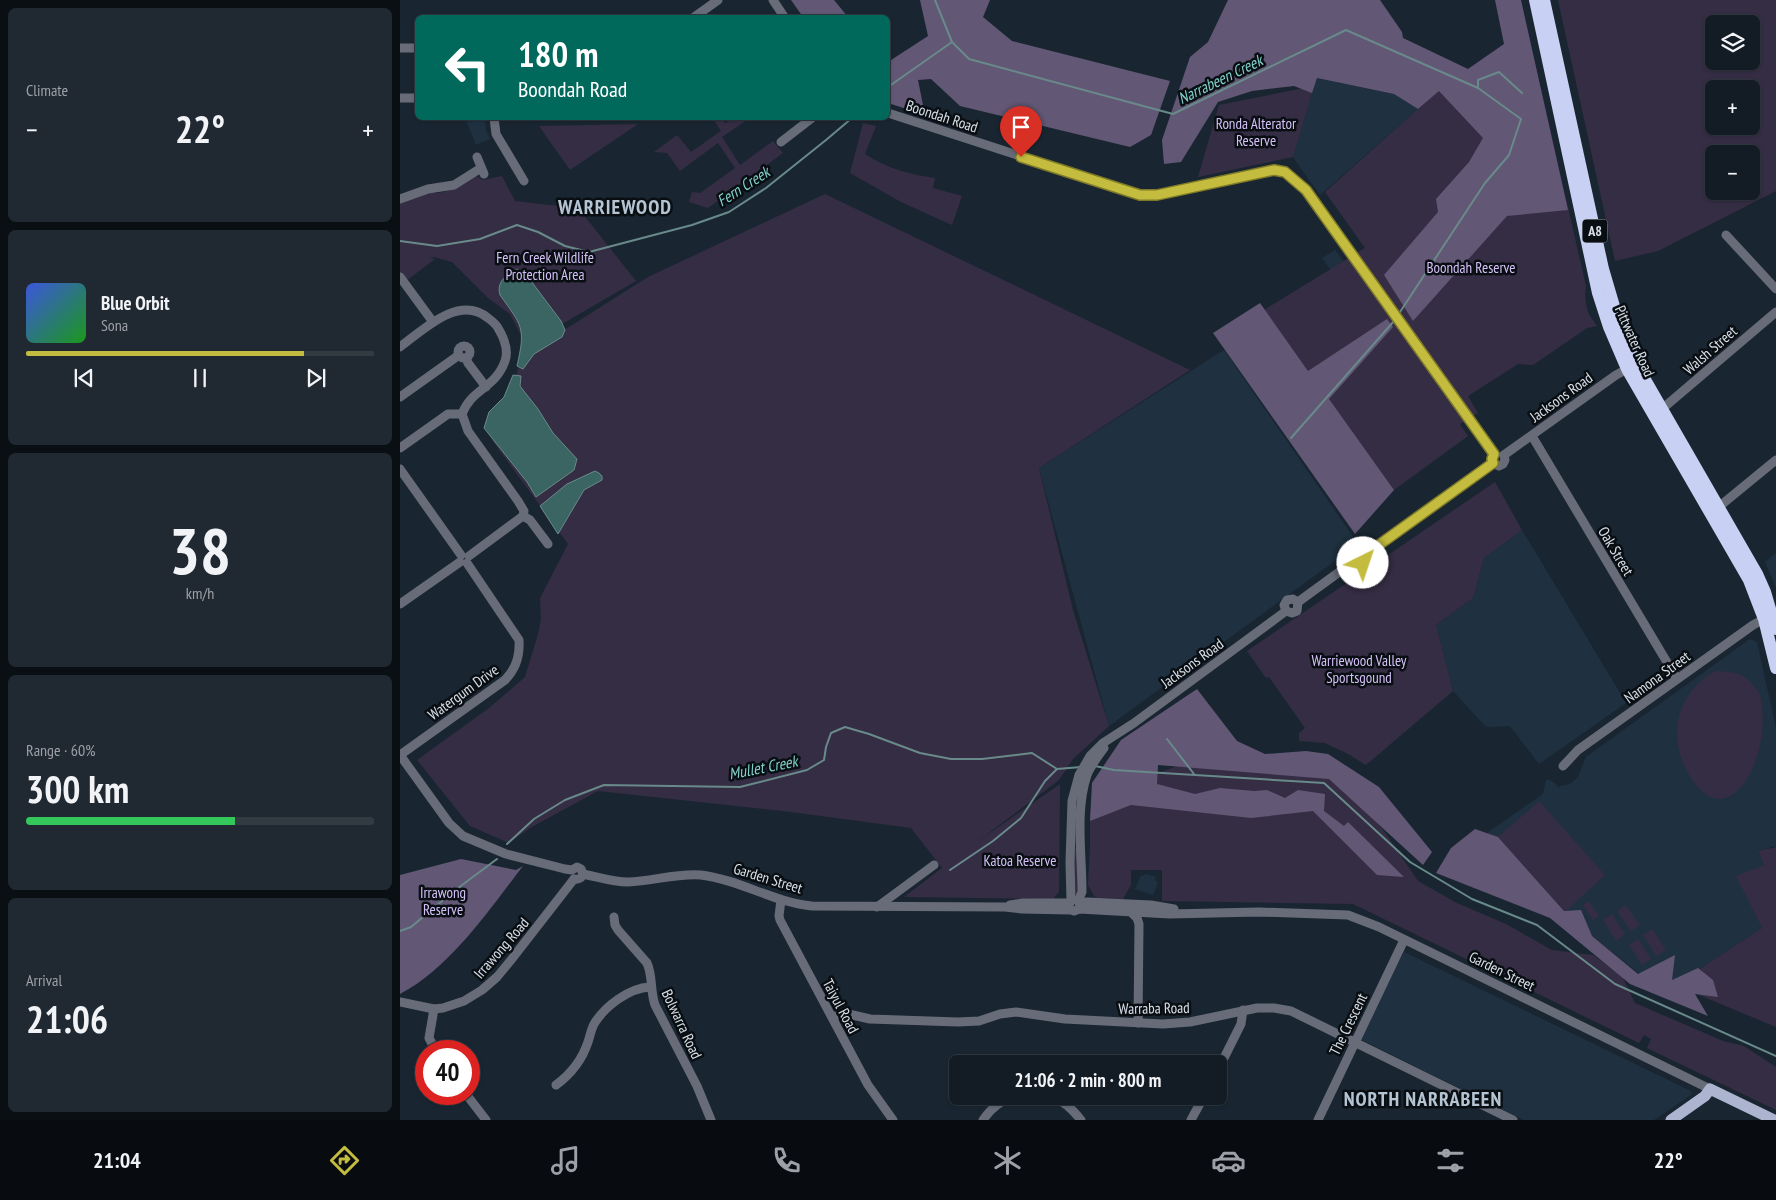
<!DOCTYPE html>
<meta charset="utf-8">
<style>
:root{--surface:#131c25;--page:#202932;--text:#f1f3f6;--muted:#9da1a7;--line:#323a42;--accent:#c4bc3e}
body{margin:0;font-family:"PT Sans Narrow",sans-serif;background:var(--page);color:var(--text);height:100vh;display:flex;flex-direction:column;font-size:19px;white-space:nowrap}
*{box-sizing:border-box;margin:0}
p{font-size:16px;color:var(--muted)}
.icon{flex:none;width:28px;height:28px;fill:none;stroke:currentColor;stroke-width:2;stroke-linecap:round;stroke-linejoin:round}
.map{position:relative;flex:1;overflow:hidden}
.side{display:flex;flex-direction:column;gap:8px;padding:8px;background:#0a0f14;width:400px}
.side>*{flex:none}
.top-card{position:absolute;left:15px;top:15px;width:475px;height:105px;border-radius:8px;box-shadow:0 1px 4px #0004,0 0 0 1px var(--line);background:#00695c;color:#fff;overflow:hidden}
.controls{position:absolute;left:1305px;top:15px;display:grid;gap:10px}
.controls a{display:grid;place-items:center;width:55px;height:55px;border-radius:8px;background:var(--surface);box-shadow:0 1px 4px #0004,0 0 0 1px var(--line);font-size:25px}
.speed{position:absolute;left:15px;top:1040px;display:flex;gap:10px;font-size:25px;font-weight:700;text-align:center}
.speed>*{display:grid;place-content:center;width:65px;height:65px;border-radius:50%;background:var(--surface);box-shadow:0 1px 4px #0004,0 0 0 1px var(--line);line-height:1}
.speed .limit{border:8px solid #d22;background:#fff;color:#111}
.pin{position:absolute;display:grid;place-items:center;width:42px;height:42px;color:#fff;margin:-51px -21px;border-radius:50% 50% 50% 0;rotate:-45deg;box-shadow:0 0 5px #0007}
.pin .icon{rotate:45deg}
.me{position:absolute;width:55px;margin:-28px;rotate:41deg;stroke-linejoin:round;filter:drop-shadow(0 0 4px #0008)}
.turn{display:flex;align-items:center;gap:18px;height:105px;padding:0 20px;font-size:22px}
.turn .icon{width:65px;height:65px;stroke-width:2.5}
.turn b{display:block;font-size:35px;line-height:42px}
.big{font-size:38px;font-weight:700;line-height:1.1}
.side .widget{flex:1;display:flex;flex-direction:column;justify-content:center;gap:8px;min-width:0;padding:0 18px;border-radius:8px;background:var(--page)}
.side .dial{align-items:center;gap:0}
.dial b{font-size:65px;line-height:1}
.song{display:flex;align-items:center;gap:15px}
.cover{width:60px;height:60px;border-radius:8px;background:linear-gradient(135deg,hsl(230 70% 55%),hsl(120 70% 35%))}
.played{height:5px;border-radius:2px;background:linear-gradient(90deg,var(--accent) 80%,var(--line) 80%)}
.keys{display:flex;justify-content:space-around;direction:ltr}
.heat{display:flex;justify-content:space-between;align-items:center;font-size:28px;direction:ltr}
.charge{height:8px;border-radius:4px;background:linear-gradient(90deg,#34c759 60%,var(--line) 0)}
.trip{position:absolute;left:549px;top:1055px;width:278px;height:50px;border-radius:8px;background:var(--surface);box-shadow:0 1px 4px #0004,0 0 0 1px var(--line);font-weight:700;line-height:50px;text-align:center}
.tab-bar{display:flex;height:80px;justify-content:space-around;align-items:center;background:#080b0f;color:var(--muted)}
.tab-bar .icon{width:35px;height:35px}
.tab-bar .current{color:var(--accent)}
.tab-bar b{font-size:22px;color:var(--text)}
main{display:flex;flex:1;min-height:0}
.map>svg:first-child{display:block}
.built{fill:#1f3140}
.green{fill:#352d44;fill-rule:evenodd}
.forest{fill:#625775}
.water{fill:#3a6562;stroke:#698a8a}
.lines{fill:none;stroke-linecap:round;stroke-linejoin:round}
.stream{stroke:#698a8a;stroke-width:2}
.minor{stroke:#686c79;stroke-width:9}
.major{stroke:#acb4d0;stroke-width:11}
.highway{stroke:#c8d1f3;stroke-width:12}
.route-casing{stroke:#7f7a28;stroke-width:12}
.route{stroke:#c4bc3e;stroke-width:9}
.labels{text-anchor:middle;dominant-baseline:central;stroke-width:5;stroke-linejoin:round;paint-order:stroke}
.shield{fill:#090e13;stroke:#9aa1a8;stroke-width:1}
.shield-label{font-size:14px;font-weight:bold;fill:#d8e0e8}
.street-label{font-size:15px;fill:#d8e0e8;stroke:#090e13}
.park-label{font-size:15px;fill:#d5c1f8;stroke:#090e13}
.water-label{font-size:16px;font-style:italic;fill:#81d0ca;stroke:#090e13}
.district-label{font-size:20px;font-weight:bold;letter-spacing:1px;fill:#b4c4d3;stroke:#090e13}
</style>
<main>
<section class="side">
<div class="widget"><p>Climate</p>
<div class="heat"><a>−</a><b class="big">22°</b><a>+</a></div>
</div>
<div class="widget">
<div class="song"><i class="cover"></i><div><b>Blue Orbit</b><p>Sona</p></div></div>
<div class="played"></div>
<div class="keys"><svg class="icon" aria-label="previous" viewBox="0 0 24 24"><path d="M18 5L8 12l10 7zM5 5v14"/></svg><svg class="icon" aria-label="pause" viewBox="0 0 24 24"><path d="M8 5v14M16 5v14"/></svg><svg class="icon" aria-label="next" viewBox="0 0 24 24"><path d="M6 5l10 7-10 7zM19 5v14"/></svg></div>
</div>
<div class="widget dial"><b>38</b><p>km/h</p></div>
<div class="widget"><p>Range · 60%</p><b class="big">300 km</b><div class="charge"></div></div>
<div class="widget"><p>Arrival</p><b class="big">21:06</b></div>
</section>
<div class="map">
<svg width="1376" height="1120" viewBox="0 0 1376 1120">
<rect width="100%" height="100%" fill="#192631"/>
<g class="built">
<polygon points="916,78 994,94 1018,109 920,195 893,157"/>
<polygon points="65,118 85,118 86,130 90,139 76,145"/>
<polygon points="935,250 944,262 931,270 922,258"/>
<polygon points="824,350 958,544 709,726 639,468"/>
<polygon points="1122,530 1226,703 1139,764 1110,726 1086,727 1053,691 1036,625 1073,598 1084,558"/>
<polygon points="1376,553 1376,588 1365,562"/>
<polygon points="1350,639 1357,642 1376,728 1376,846 1358,851 1364,865 1337,876 1362,928 1275,985 1237,972 1160,910 1055,860 1087,833 1143,794 1146,780 1150,780 1157,785 1157,787 1170,784 1178,777 1186,757"/>
<polygon points="746,874 756,877 755,880 758,882 753,895 735,889 741,875 743,876"/>
<polygon points="1004,952 1291,1091 1291,1095 1254,1120 1124,1120 960,1039"/>
</g>
<g class="green">
<path d="M 1158,0 L 1376,0 L 1376,191 L 1258,251 L 1215,261 ZM 1314,24 L 1351,24 L 1351,61 L 1314,61 ZM 1314,89 L 1351,89 L 1351,126 L 1314,126 ZM 1314,154 L 1351,154 L 1351,191 L 1314,191 Z"/>
<path d="M 1127,28 L 1186,286 C 1184,295 1186,312 1192,319 C 1194,322 1196,324 1197,326 L 1187,328 L 1133,365 L 1118,364 L 1068,396 L 1078,413 L 1060,424 L 1068,436 L 994,490 L 864,310 L 965,248 L 925,192 L 1038,91 L 1003,38 L 1068,69 Z"/>
<polygon points="914,86 893,157 798,177 819,105"/>
<polygon points="312,118 321,118 325,123 334,118 350,118 322,137 340,165 373,141 383,153 308,208 289,202 292,192 300,193 335,168 318,143 280,171 267,153 254,152 277,135 291,152 321,131"/>
<path d="M 463,123 L 476,126 L 465,154 C 488,169 509,174 535,178 L 533,188 L 562,196 L 552,225 L 501,202 L 450,173 Z"/>
<polygon points="238,124 170,170 139,126"/>
<path d="M 76,176 L 83,180 L 102,176 L 115,201 C 137,204 158,205 179,209 L 236,281 L 126,345 L 110,314 L 88,298 L 52,262 L 34,257 L 29,258 L 35,259 L 6,281 L 0,273 L 0,203 L 30,193 L 39,193 L 50,190 L 56,186 Z"/>
<polygon points="425,194 790,370 639,468 673,610 709,726 673,759 659,780 577,842 660,784 659,892 653,899 504,897 542,868 511,828 391,812 198,791 130,828 109,843 70,826 17,760 89,708 125,677 138,634 141,619 140,598 168,544 92,440 123,356 248,277"/>
<polygon points="1095,482 1122,530 1084,558 1073,598 1036,625 1053,691 966,765 948,754 925,743 899,741 899,733 905,728 869,677 866,678 847,651"/>
<path d="M 1315,671 C 1341,672 1344,674 1359,692 C 1376,746 1332,841 1291,778 C 1266,740 1275,694 1315,671 Z"/>
<polygon points="780,765 934,777 952,793 984,831 1018,881 1057,903 1106,924 1152,950 1193,955 1222,976 1235,1003 1323,1041 1344,1046 1376,1067 1376,1110 1247,1048 1251,1039 1244,1035 1239,1043 953,904 762,901 762,870 731,870 731,885 723,899 698,898 694,896 688,885 690,847 690,813 705,777 750,776"/>
<polygon points="1139,801 1205,875 1165,912 1098,837"/>
<polygon points="1376,847 1376,1027 1275,985 1362,928 1336,876 1364,865 1358,851"/>
<polygon points="673,848 679,848 677,895 674,895"/>
<polygon points="1189,901 1199,916 1193,920 1183,905"/>
<polygon points="1226,905 1240,925 1231,931 1217,911"/>
<polygon points="1212,914 1225,934 1216,941 1203,920"/>
<polygon points="1252,929 1266,950 1256,956 1243,935"/>
<polygon points="1238,939 1251,959 1242,965 1229,945"/>
</g>
<g class="forest">
<polygon points="391,0 434,0 448,17 403,17"/>
<polygon points="520,0 590,0 583,17 612,41 770,81 751,135 730,147 560,106 531,79 518,80 525,115 488,103 488,62 528,36"/>
<polygon points="828,0 980,0 1002,32 1003,38 1068,69 1104,44 1095,0 1121,0 1168,210 1107,216 1013,321 984,275 1038,212 1036,199 1069,162 1083,138 1039,91 1018,109 994,94 917,78 912,93 894,86 852,91 818,102 781,162 764,164 762,140 790,57 808,42"/>
<polygon points="860,303 908,371 987,319 993,327 929,399 994,490 955,534 813,333"/>
<polygon points="797,689 837,741 865,754 906,751 928,754 979,787 1032,852 1023,865 929,779 758,765 757,784 795,794 820,788 854,791 867,790 885,798 898,790 925,794 924,811 944,826 948,822 1004,877 977,875 913,811 851,818 731,805 690,821 692,783 721,740"/>
<polygon points="1075,829 1098,837 1164,911 1181,910 1192,936 1238,974 1275,955 1272,980 1298,968 1313,980 1318,997 1295,994 1308,1016 1230,984 1150,918 1036,873 1051,848"/>
<path d="M 61,859 L 116,870 L 123,866 C 88,911 51,967 0,994 L 0,875 Z"/>
</g>
<g class="water">
<path d="M 117,269 L 128,277 L 161,321 L 165,330 L 162,337 L 134,354 L 123,369 L 117,366 C 126,327 122,326 100,295 C 96,281 107,275 117,269 Z"/>
<polygon points="113,375 121,376 120,386 123,390 138,409 153,433 177,459 174,470 136,497 127,482 84,428 89,412 104,397"/>
<polygon points="195,471 199,473 202,476 202,480 184,490 158,534 140,506 167,484"/>
</g>
<g class="lines">
<g class="stream">
<polyline points="535,0 552,42 569,59 773,114 946,30 1078,88 1121,119 1109,155 1085,183 998,315"/>
<polyline points="488,87 552,42"/>
<polyline points="1078,88 1078,80 1099,72 1122,93"/>
<polyline points="0,241 37,246 80,239 117,225 138,232 165,246 189,252 292,225 329,212 366,188 426,140 452,118"/>
<polyline points="891,438 994,321"/>
<polyline points="767,739 794,774"/>
<polyline points="695,766 714,770 924,783 1010,862 1072,899 1137,925 1215,984 1376,1056"/>
<polyline points="107,844 134,819 165,800 204,785 340,787 407,770 424,760 426,747 431,733 445,727 469,734 520,753 551,759 582,759 632,753 657,769 681,767"/>
<polyline points="550,870 593,841 621,818 645,781 657,769"/>
<polyline points="0,931 11,927 54,891 97,859"/>
</g>
<g class="minor">
<polyline points="373,0 385,18"/>
<polyline points="293,18 318,0"/>
<polyline points="0,48 18,48"/>
<polyline points="0,98 18,98"/>
<path d="M 488,113 L 740,195 L 757,195 L 874,170 C 891,172 902,185 912,198 L 1094,454"/>
<polyline points="94,118 96,134 124,181"/>
<polyline points="381,142 412,118"/>
<polyline points="77,157 84,174"/>
<polyline points="0,199 28,189 54,185 81,168"/>
<polyline points="1326,235 1376,289"/>
<polyline points="0,277 33,322"/>
<circle cx="64" cy="352" r="6"/>
<path d="M 0,347 C 23,330 59,294 88,318 C 92,321 96,324 98,328 C 104,338 109,350 105,361 C 95,389 72,388 62,414 L 68,431 L 118,501 L 124,511 L 123,516"/>
<polyline points="66,358 68,363 86,387"/>
<polyline points="0,397 59,355"/>
<polyline points="1262,409 1376,312"/>
<polyline points="1132,436 1277,679"/>
<polyline points="0,448 48,414 62,414"/>
<polyline points="1104,455 1216,375 1231,367"/>
<polyline points="1093,463 1099,466 1103,464 1105,460 1104,455"/>
<polyline points="0,469 61,555"/>
<polyline points="1315,510 1376,460"/>
<polyline points="123,516 130,520 148,544"/>
<polyline points="964,554 1093,463"/>
<polyline points="69,556 123,516"/>
<polyline points="953,562 952,556 954,552 961,551 964,554"/>
<polyline points="953,562 958,565 963,563 965,559 964,554"/>
<polyline points="898,602 953,562"/>
<polyline points="0,604 60,562"/>
<polyline points="886,611 884,605 887,600 893,599 898,602"/>
<polyline points="886,611 892,613 897,611 898,602"/>
<path d="M 0,755 L 105,680 C 116,669 120,655 119,640 L 67,563"/>
<path d="M 0,755 L 49,823 L 63,836 L 106,854 L 165,869 L 172,870 L 177,867 L 181,869 L 183,874 C 182,878 178,880 174,879"/>
<polyline points="1163,766 1178,750 1353,625 1368,617"/>
<path d="M 183,874 C 198,877 213,882 228,882 C 253,881 277,873 301,875 C 340,880 373,902 412,906 L 605,907 L 622,909 L 671,910 L 674,911 L 679,909 L 770,914 L 859,912 L 948,915 L 979,927 L 1310,1089"/>
<polyline points="381,900 379,916 380,920 468,1085 493,1120"/>
<polyline points="671,901 670,862 672,801 679,775 690,756 703,743 734,723 886,611"/>
<path d="M 678,901 L 682,892 C 682,855 675,810 687,775 C 691,765 698,756 704,748"/>
<polyline points="679,903 687,902 751,905 774,909"/>
<polyline points="610,905 623,903 670,903"/>
<polyline points="477,907 534,865"/>
<polyline points="731,912 737,918 739,924 738,1023"/>
<path d="M 214,917 L 215,925 L 218,930 L 247,963 C 253,976 250,991 255,1005 L 297,1086 L 311,1120"/>
<polyline points="0,1002 34,1009 43,1008 64,1001 82,990 97,977 111,960 174,879"/>
<polyline points="34,1009 29,1038 36,1051"/>
<polyline points="432,1017 444,1013 470,1019 558,1022 579,1021 600,1014 616,1012 665,1019 763,1024 790,1022 857,1008 874,1008 891,1011 1113,1120"/>
<polyline points="818,1070 841,1024 843,1010"/>
<path d="M 156,1085 C 171,1074 182,1060 188,1042 C 190,1036 191,1030 194,1024 C 205,1006 229,988 250,987"/>
<polyline points="66,1094 86,1120"/>
<path d="M 651,1096 C 664,1101 672,1109 681,1120"/>
<path d="M 583,1120 C 591,1108 600,1102 613,1096"/>
<polyline points="791,1120 804,1096"/>
<polyline points="918,1120 1004,940"/>
</g>
<polyline class="major" points="1271,1120 1305,1096 1310,1089 1374,1120"/>
<g class="highway">
<polyline points="1135,0 1198,293 1209,327 1227,369 1349,580 1364,619 1376,668"/>
<polyline points="1144,0 1203,269 1218,320 1236,364 1357,574 1365,592 1376,629"/>
</g>
</g>
<g class="lines">
<defs>
<polyline id="route" points="621,157 740,195 757,195 874,170 885,172 906,190 1094,454 1092,459 1093,463 976,547 964,554 965,559 963,563"/>
</defs>
<use href="#route" class="route-casing"/>
<use href="#route" class="route"/>
</g>
<g class="labels">
<rect class="shield" x="1182.5" y="219.5" width="25" height="23" rx="4"/>
<g class="shield-label">
<text x="1195" y="231">A8</text>
</g>
<g class="street-label">
<text transform="translate(542 116) rotate(18)">Boondah Road</text>
<text transform="translate(1235 341) rotate(66)">Pittwater Road</text>
<text transform="translate(1310 350) rotate(-41)">Walsh Street</text>
<text transform="translate(1161 397) rotate(-36)">Jacksons Road</text>
<text transform="translate(1216 551) rotate(59)">Oak Street</text>
<text transform="translate(792 663) rotate(-36)">Jacksons Road</text>
<text transform="translate(1257 677) rotate(-36)">Namona Street</text>
<text transform="translate(63 692) rotate(-36)">Watergum Drive</text>
<text transform="translate(368 878) rotate(17)">Garden Street</text>
<text transform="translate(101 948) rotate(-49)">Irrawong Road</text>
<text transform="translate(1102 971) rotate(26)">Garden Street</text>
<text transform="translate(441 1006) rotate(62)">Taiyul Road</text>
<text transform="translate(754 1008) rotate(-1)">Warraba Road</text>
<text transform="translate(282 1024) rotate(65)">Bolwarra Road</text>
<text transform="translate(948 1024) rotate(-64)">The Crescent</text>
</g>
<g class="park-label">
<text x="856" y="123">Ronda Alterator<tspan x="856" dy="17">Reserve</tspan></text>
<text x="145" y="257">Fern Creek Wildlife<tspan x="145" dy="17">Protection Area</tspan></text>
<text x="1071" y="267">Boondah Reserve</text>
<text x="959" y="660">Warriewood Valley<tspan x="959" dy="17">Sportsgound</tspan></text>
<text x="620" y="860">Katoa Reserve</text>
<text x="43" y="892">Irrawong<tspan x="43" dy="17">Reserve</tspan></text>
</g>
<g class="water-label">
<text transform="translate(820 79) rotate(-26)">Narrabeen Creek</text>
<text transform="translate(343 186) rotate(-33)">Fern Creek</text>
<text transform="translate(363 767) rotate(-11)">Mullet Creek</text>
</g>
<g class="district-label">
<text x="215" y="207">WARRIEWOOD</text>
<text x="1023" y="1099">NORTH NARRABEEN</text>
</g>
</g>
</svg>
<div class="controls">
<a><svg class="icon" aria-label="layers" viewBox="0 0 24 24"><path d="M12 4l9 5-9 5-9-5zM3 14l9 5 9-5"/></svg></a>
<a>+</a>
<a>−</a>
</div>
<div class="speed"><div class="limit">40</div></div>
<div class="pin" style="left:621px;top:157px;background:#d93025"><svg class="icon" aria-label="arrive" viewBox="0 0 24 24"><path d="M6 21V4h12l-3 4 3 4H6"/></svg></div>
<svg class="me" style="left:963px;top:563px" viewBox="-20 -20 40 40"><circle r="19" fill="#fff"/><path d="M0-13L10 11 0 6-10 11z" fill="#c4bc3e"/></svg>
<div class="trip">21:06 · 2 min · 800 m</div>
<div class="top-card">
<div class="turn"><svg class="icon" aria-label="left" viewBox="0 0 24 24"><path d="M17 20v-9H6M10 6l-5 5 5 5"/></svg><div><b>180 m</b>Boondah Road</div></div>
</div>
</div>
</main>
<nav class="tab-bar">
<b>21:04</b>
<svg class="icon current" aria-label="directions" viewBox="0 0 24 24"><path d="M12 3l9 9-9 9-9-9zM9 14v-3h6M13 9l2 2-2 2"/></svg>
<svg class="icon" aria-label="music" viewBox="0 0 24 24"><path d="M9 18V5l10-2v13"/><circle cx="6" cy="18" r="3"/><circle cx="16" cy="16" r="3"/></svg>
<svg class="icon" aria-label="phone" viewBox="0 0 24 24"><path d="M5 4h4l2 5-3 2q2 4 5 5l2-3 5 2v4C11 20 4 13 5 4z"/></svg>
<svg class="icon" aria-label="climate" viewBox="0 0 24 24"><path d="M12 3v18M4 7l16 10M4 17L20 7"/></svg>
<svg class="icon" aria-label="car" viewBox="0 0 24 24"><path d="M5 17H2v-5l4-1 3-4h7l3 4 3 1v5h-3M9 17h6M6 11h13"/><circle cx="7" cy="17" r="2"/><circle cx="17" cy="17" r="2"/></svg>
<svg class="icon" aria-label="filters" viewBox="0 0 24 24"><path d="M4 7h16M4 17h16"/><circle cx="9" cy="7" r="2"/><circle cx="15" cy="17" r="2"/></svg>
<b>22°</b>
</nav>
